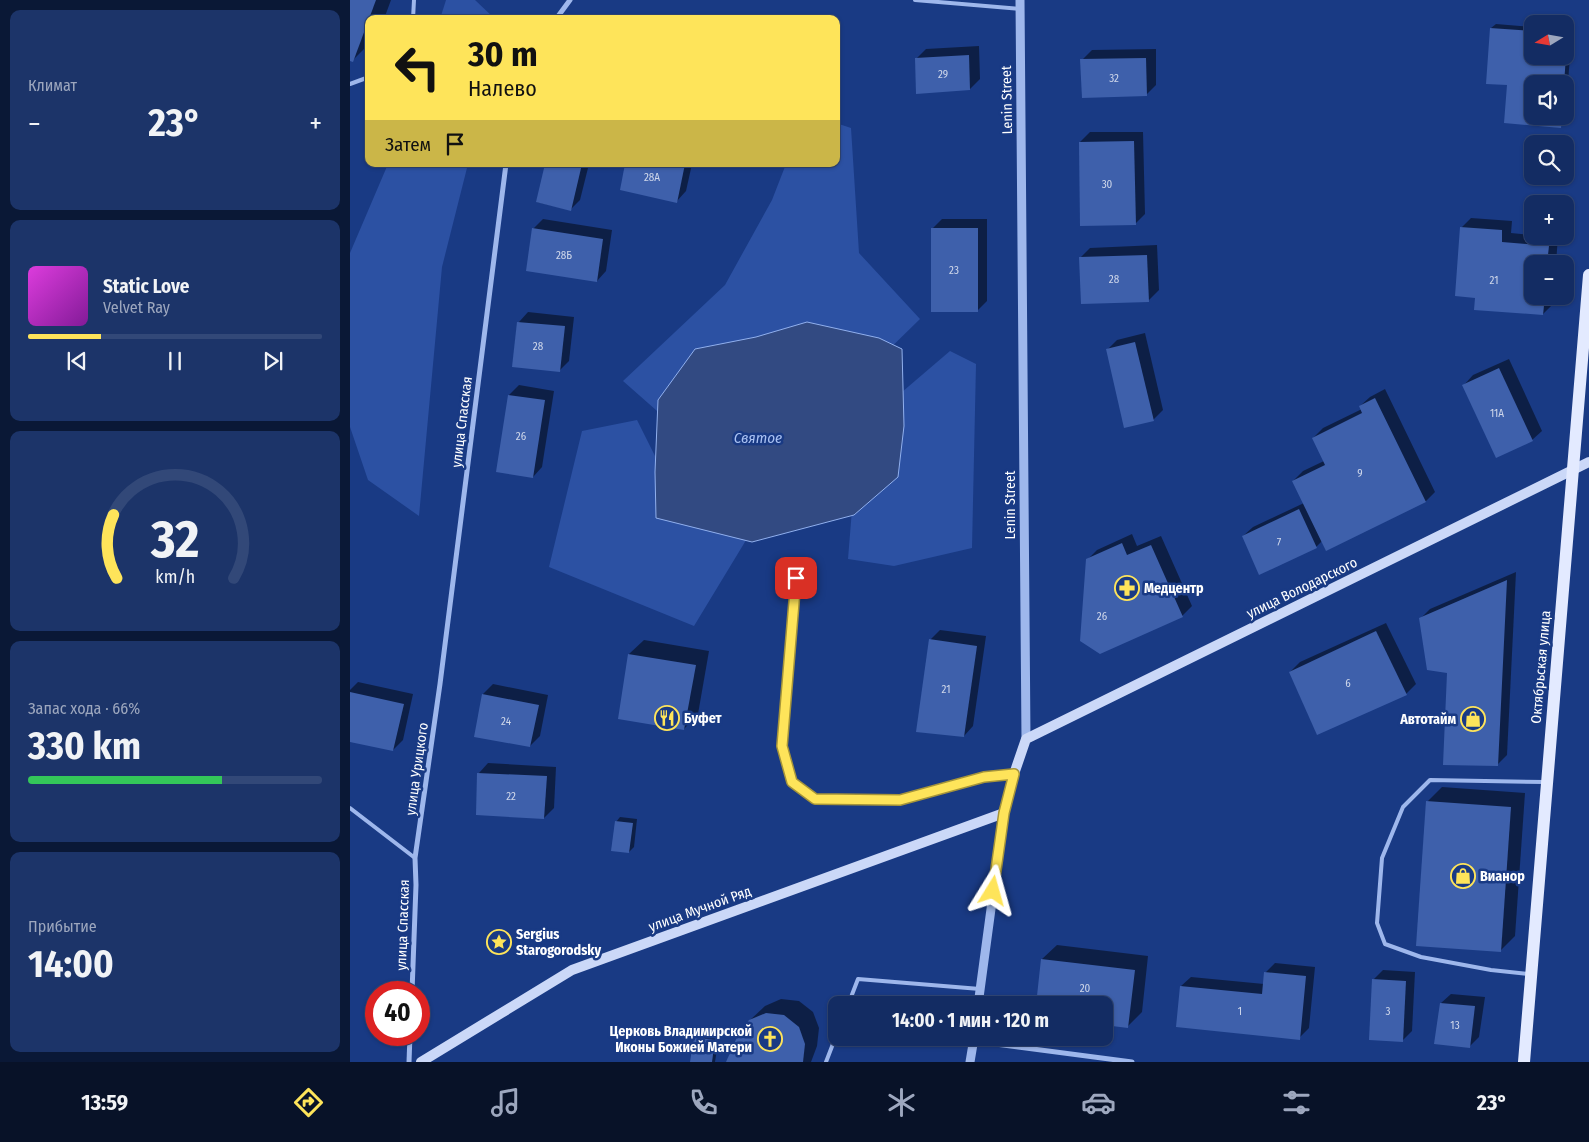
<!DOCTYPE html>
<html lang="ru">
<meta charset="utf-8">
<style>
:root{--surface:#132c63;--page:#1c3469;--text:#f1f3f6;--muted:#9da7be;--line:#324878;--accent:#fee45a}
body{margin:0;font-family:"Fira Sans Condensed",sans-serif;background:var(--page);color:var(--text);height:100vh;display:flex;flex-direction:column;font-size:19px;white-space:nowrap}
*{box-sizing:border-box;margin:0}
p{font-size:16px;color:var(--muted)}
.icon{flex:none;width:28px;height:28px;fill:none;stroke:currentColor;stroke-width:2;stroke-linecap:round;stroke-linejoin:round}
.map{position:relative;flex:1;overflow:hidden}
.side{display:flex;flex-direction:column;gap:10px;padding:10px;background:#0a1836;width:350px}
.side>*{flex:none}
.banner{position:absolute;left:15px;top:15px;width:475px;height:152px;border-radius:10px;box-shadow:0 1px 4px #0004,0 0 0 1px var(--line);background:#fee45a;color:#111;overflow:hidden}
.needle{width:32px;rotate:259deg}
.buttons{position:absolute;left:1174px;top:15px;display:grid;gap:10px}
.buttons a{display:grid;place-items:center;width:50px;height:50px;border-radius:10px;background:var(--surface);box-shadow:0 1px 4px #0004,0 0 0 1px var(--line);font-size:25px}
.speed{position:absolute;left:15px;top:981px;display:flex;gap:10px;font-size:25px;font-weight:700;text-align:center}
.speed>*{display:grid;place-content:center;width:65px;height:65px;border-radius:50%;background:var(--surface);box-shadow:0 1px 4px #0004,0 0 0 1px var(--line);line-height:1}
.speed .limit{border:8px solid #d22;background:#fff;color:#111}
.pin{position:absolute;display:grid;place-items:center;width:42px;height:42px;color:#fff;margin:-21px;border-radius:10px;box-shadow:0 2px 8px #0006}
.me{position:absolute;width:55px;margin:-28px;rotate:8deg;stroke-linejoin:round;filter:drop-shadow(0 0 4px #0008)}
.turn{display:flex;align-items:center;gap:18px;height:105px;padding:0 20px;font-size:22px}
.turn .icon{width:65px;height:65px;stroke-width:2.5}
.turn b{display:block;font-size:35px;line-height:42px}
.then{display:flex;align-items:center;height:48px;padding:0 20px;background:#0003;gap:10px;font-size:19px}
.big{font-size:38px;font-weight:700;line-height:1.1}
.side .card{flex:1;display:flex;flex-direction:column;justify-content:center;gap:8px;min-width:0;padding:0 18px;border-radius:10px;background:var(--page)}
.side .dial{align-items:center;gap:0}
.dial svg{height:130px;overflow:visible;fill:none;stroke:var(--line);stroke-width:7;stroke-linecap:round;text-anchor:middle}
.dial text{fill:var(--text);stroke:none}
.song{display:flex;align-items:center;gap:15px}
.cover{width:60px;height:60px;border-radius:8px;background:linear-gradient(135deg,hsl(300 70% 55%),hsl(290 70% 35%))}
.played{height:5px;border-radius:2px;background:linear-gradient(90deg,var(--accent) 25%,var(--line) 25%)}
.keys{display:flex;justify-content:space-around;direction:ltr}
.heat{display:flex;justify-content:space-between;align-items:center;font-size:28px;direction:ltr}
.charge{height:8px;border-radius:4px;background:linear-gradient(90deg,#34c759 66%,var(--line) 0)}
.trip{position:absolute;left:478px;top:996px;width:285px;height:50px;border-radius:10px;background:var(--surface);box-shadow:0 1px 4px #0004,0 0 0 1px var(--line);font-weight:700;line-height:50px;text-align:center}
.menu{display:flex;height:80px;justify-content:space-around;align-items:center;background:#081228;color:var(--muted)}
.menu .icon{width:35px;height:35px}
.menu .on{color:var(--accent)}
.menu b{font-size:22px;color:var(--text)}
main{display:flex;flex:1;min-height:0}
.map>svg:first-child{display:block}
.green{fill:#2c51a3}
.water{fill:#324a82;stroke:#91b0ee}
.shadow{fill:#0007;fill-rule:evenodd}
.building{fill:#3e60ab}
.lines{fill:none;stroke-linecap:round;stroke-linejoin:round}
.service{stroke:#9eb7ec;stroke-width:4}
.minor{stroke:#9eb7ec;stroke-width:5}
.tertiary{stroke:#9eb7ec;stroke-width:9}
.secondary{stroke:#cbd8f8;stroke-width:10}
.primary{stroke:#e3eaff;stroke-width:12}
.route-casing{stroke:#a5943a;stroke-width:12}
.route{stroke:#fee45a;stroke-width:9}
.labels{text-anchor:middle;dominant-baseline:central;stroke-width:5;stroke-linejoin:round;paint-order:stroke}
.number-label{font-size:11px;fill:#cfd7ea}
.street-label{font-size:14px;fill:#fff;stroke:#193a84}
.poi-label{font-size:14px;font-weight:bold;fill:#fff;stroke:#193a84;text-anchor:start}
.water-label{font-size:15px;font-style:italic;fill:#aac2f3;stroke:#193a84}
</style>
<main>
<section class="side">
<div class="card"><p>Климат</p>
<div class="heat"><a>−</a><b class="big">23°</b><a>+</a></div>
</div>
<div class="card">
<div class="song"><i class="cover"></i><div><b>Static Love</b><p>Velvet Ray</p></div></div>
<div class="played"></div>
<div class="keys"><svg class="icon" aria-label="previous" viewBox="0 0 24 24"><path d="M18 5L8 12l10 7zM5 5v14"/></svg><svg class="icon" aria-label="pause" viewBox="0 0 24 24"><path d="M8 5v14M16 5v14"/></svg><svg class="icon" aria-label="next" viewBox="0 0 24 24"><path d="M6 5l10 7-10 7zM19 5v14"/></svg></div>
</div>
<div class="card dial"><svg viewBox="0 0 100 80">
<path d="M14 69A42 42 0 1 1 86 69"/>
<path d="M14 69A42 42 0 0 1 12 30" stroke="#fee45a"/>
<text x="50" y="56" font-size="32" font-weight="700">32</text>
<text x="50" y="72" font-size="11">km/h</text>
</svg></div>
<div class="card"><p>Запас хода · 66%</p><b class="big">330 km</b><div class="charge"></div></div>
<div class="card"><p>Прибытие</p><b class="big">14:00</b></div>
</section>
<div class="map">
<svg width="1239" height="1062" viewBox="0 0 1239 1062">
<rect width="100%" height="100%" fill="#193a84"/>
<g class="green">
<polygon points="96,0 125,0 145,19 90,19"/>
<polygon points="486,123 501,128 509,253 570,319 525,363 315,418 273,381 375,285 422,200 436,164 486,164"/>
<polygon points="38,164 118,164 92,267 69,516 18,480 0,427 0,253"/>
<polygon points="600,351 626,364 622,548 544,566 498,559 503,497 531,410"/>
<polygon points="287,420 328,502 404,527 344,626 199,567 232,431"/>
</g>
<polygon class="water" points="457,322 529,338 552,349 554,426 548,477 504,515 402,542 306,518 305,472 308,400 345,349 406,337"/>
<g class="shadow">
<polygon points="0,0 41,0 34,19 19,19 19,44 2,61 0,60"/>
<path d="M 1146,24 L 1182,27 L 1182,56 L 1215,56 L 1215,29 L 1222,30 L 1215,122 L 1210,127 L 1155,122 L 1158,84 L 1141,28 ZM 1182,84 L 1215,84 L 1215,116 L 1182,116 Z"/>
<polygon points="629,46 630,79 620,89 566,59 576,49"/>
<polygon points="806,49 806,85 796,95 732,60 742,50"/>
<polygon points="740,132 793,132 795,214 785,224 730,142"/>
<polygon points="196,164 239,164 230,200 220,210 187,202"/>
<polygon points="276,164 342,164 336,191 327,201 271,189"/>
<polygon points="1121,218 1162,221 1161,233 1182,235 1182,236 1208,236 1206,264 1182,264 1182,296 1203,296 1203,304 1193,314 1126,296 1111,228"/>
<polygon points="193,219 262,230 256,271 247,281 183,229"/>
<polygon points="592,219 637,219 637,301 627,311 582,229"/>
<polygon points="807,245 809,290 799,300 730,258 740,248"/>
<polygon points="178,312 224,317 219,361 209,371 169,322"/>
<polygon points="795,333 813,410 803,420 757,350 767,340"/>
<polygon points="1159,359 1192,431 1182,440 1114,385 1123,375"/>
<polygon points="169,385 204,391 192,467 183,477 159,395"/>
<polygon points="1035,389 1085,492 1076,501 976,550 972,541 966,547 893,536 903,527 954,503 943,481 953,471 974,461 963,438 973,428 1012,409 1010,406 1020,397"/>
<polygon points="782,534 787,546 811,536 842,606 832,616 737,560 747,550"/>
<polygon points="1166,572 1157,755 1147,765 1070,619 1080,609"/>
<polygon points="1036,623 1066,684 1056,694 940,672 950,662"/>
<polygon points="590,630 636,636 623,726 614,736 580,640"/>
<polygon points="294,640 359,651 348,714 334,729 269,718 279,654"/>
<polygon points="8,682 63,694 53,740 43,750 0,741 0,690"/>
<polygon points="143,684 198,695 190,736 180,746 125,736 133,694"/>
<polygon points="138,763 206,767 204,808 194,818 129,773"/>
<polygon points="1092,787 1175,793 1165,936 1150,951 1077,802"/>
<polygon points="270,817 287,819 284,847 279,852 266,822"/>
<polygon points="707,945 798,956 792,1012 777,1027 754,1024 754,1005 687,1005 692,959"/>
<polygon points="925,963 965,967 959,1028 949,1038 831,986 841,977 914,984 915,973"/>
<polygon points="1033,970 1065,972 1062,1031 1052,1041 1023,980"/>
<polygon points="1101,994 1135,997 1129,1037 1119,1047 1091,1003"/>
<polygon points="431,999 449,1001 463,1012 469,1028 467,1046 461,1062 378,1062 399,1021 415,1006"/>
<polygon points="350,1033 369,1036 365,1062 342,1062 345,1038"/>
</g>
<g class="building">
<polygon points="0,0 26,0 3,62 0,61"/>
<polygon points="1140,28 1182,31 1182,56 1216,56 1214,84 1182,84 1182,116 1212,116 1211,128 1154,123 1157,85 1136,84"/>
<polygon points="1215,34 1218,34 1216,55 1215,55"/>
<polygon points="619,55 620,90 566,94 565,58"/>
<polygon points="796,58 797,96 732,98 730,59"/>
<polygon points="784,141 786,225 730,226 729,142"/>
<polygon points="195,164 232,164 221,211 186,202"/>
<polygon points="275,164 335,164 327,203 270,190"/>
<polygon points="1110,227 1152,230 1152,242 1199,246 1197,264 1182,264 1182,296 1195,296 1193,315 1124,310 1125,298 1105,296"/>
<polygon points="182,228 253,239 247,282 176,271"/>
<rect x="581" y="228" width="47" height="84"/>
<polygon points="797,255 799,302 731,304 729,257"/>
<polygon points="167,322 215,326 210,372 162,367"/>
<polygon points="785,342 804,421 774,428 756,349"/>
<polygon points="1149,368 1183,441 1146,458 1112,385"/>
<polygon points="158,395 195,400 183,478 146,472"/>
<polygon points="1025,398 1076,502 976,551 942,481 975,465 962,438 1012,413 1009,406"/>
<polygon points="949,509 967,548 909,575 892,536"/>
<polygon points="772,543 777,555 801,545 833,617 750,654 730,641 736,559"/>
<polygon points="1157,580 1148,766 1093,765 1097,673 1077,670 1069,618"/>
<polygon points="1026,631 1057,695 967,735 939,672"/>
<polygon points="579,639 627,646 614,737 566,732"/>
<polygon points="278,654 346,665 334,730 268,719"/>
<polygon points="0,692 54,704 43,751 0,742"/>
<polygon points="132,694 189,705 180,747 124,737"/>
<polygon points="127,773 197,776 194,819 126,815"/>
<polygon points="1076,801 1161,807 1151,952 1066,946"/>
<polygon points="265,821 283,823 279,853 261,851"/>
<polygon points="691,959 785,970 778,1028 754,1025 754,1005 686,1005"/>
<polygon points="914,972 956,976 950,1040 826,1027 830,986 912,994"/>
<polygon points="1022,979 1056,981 1053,1042 1019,1040"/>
<polygon points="1090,1003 1125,1006 1120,1048 1084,1044"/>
<polygon points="416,1013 434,1015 449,1027 455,1044 453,1062 376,1062 388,1035 399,1020"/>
<polygon points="344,1037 365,1040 362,1062 340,1062"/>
</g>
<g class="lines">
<g class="service">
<polyline points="565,0 670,9"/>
<polyline points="63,19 64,0"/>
<polyline points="0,84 19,77"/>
<polyline points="446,578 431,746 442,782 465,799 550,800 634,777 662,774"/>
<polyline points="0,808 65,858"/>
<polyline points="1179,974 1141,970 1071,957 1035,944 1027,923 1032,858 1053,807 1080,780 1195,782"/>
<polyline points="498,1005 508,979 630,989"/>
<polyline points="476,1062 486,1036"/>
</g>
<g class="minor">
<polyline points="206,19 220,0"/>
<polyline points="62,992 66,885 65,858 90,684 156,164"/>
<polyline points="623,1041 782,1062"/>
<polyline points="59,1062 60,1035"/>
</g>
<g class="tertiary">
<polyline points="670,0 676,739"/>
<polyline points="628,1005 654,813"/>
<polyline points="620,1062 624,1038"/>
</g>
<polyline class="secondary" points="71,1062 222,970 654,813 664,774 676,739 1239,462"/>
<polyline class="primary" points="1174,1062 1239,275"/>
</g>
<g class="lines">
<defs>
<polyline id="route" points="446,578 432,746 442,782 465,799 550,800 634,777 664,774 654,813 643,891"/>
</defs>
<use href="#route" class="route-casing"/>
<use href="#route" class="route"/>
</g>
<defs>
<symbol id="pharmacy-ring" viewBox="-11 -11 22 22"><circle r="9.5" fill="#193a84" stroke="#fee45a" stroke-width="1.5"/><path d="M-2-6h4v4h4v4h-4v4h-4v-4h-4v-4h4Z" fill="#fee45a"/></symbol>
<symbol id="restaurant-ring" viewBox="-11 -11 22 22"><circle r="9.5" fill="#193a84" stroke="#fee45a" stroke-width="1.5"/><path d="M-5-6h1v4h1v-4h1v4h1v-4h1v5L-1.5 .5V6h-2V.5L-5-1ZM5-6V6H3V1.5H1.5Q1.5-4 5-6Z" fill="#fee45a"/></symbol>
<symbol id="shop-ring" viewBox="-11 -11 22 22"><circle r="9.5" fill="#193a84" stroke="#fee45a" stroke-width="1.5"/><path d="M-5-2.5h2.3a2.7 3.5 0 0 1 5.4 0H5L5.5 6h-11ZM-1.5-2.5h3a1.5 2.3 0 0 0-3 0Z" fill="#fee45a"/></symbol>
<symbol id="sight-ring" viewBox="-11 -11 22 22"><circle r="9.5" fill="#193a84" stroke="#fee45a" stroke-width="1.5"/><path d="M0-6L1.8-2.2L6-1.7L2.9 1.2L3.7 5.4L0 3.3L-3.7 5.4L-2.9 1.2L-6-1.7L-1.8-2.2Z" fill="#fee45a"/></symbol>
<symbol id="church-ring" viewBox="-11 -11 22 22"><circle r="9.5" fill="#193a84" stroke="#fee45a" stroke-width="1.5"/><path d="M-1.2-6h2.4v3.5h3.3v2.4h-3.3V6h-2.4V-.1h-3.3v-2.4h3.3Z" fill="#fee45a"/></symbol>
</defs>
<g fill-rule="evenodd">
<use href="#pharmacy-ring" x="763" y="574" width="28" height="28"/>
<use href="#restaurant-ring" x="303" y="704" width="28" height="28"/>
<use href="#shop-ring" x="1109" y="705" width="28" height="28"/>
<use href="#shop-ring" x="1099" y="862" width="28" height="28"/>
<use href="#sight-ring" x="135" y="928" width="28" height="28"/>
<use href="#church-ring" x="406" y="1025" width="28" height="28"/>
</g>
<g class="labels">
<g class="number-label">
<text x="593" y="74">29</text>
<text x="764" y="78">32</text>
<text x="302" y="177">28А</text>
<text x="757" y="184">30</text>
<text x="214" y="255">28Б</text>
<text x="604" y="270">23</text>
<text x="764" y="279">28</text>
<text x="1144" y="280">21</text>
<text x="188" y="346">28</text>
<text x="1147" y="413">11А</text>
<text x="171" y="436">26</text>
<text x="1010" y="473">9</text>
<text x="929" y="542">7</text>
<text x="752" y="616">26</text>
<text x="998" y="683">6</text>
<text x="596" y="689">21</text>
<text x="156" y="721">24</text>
<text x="161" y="796">22</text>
<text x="735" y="988">20</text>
<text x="890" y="1011">1</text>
<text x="1038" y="1011">3</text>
<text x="1105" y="1025">13</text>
</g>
<g class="street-label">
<text transform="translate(657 100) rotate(-91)">Lenin Street</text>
<text transform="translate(112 422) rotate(-83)">улица Спасская</text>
<text transform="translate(660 505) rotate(-90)">Lenin Street</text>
<text transform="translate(952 588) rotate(-26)">улица Володарского</text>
<text transform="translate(1191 667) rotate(-85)">Октябрьская улица</text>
<text transform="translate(67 769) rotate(-82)">улица Урицкого</text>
<text transform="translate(350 909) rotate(-20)">улица Мучной Ряд</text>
<text transform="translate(53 925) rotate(-88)">улица Спасская</text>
</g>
<g class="poi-label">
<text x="794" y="588">Медцентр</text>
<text x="334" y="718">Буфет</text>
<text x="1106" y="719" text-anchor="end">Автотайм</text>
<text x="1130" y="876">Вианор</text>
<text x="166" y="934">Sergius<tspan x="166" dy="16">Starogorodsky</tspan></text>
<text x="402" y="1031" text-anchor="end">Церковь Владимирской<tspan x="402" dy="16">Иконы Божией Матери</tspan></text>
</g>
<g class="water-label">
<text x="408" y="438">Святое</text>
</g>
</g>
</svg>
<div class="buttons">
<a><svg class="needle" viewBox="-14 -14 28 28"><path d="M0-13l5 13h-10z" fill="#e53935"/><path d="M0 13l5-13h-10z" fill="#9da7be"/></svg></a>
<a><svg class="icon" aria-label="sound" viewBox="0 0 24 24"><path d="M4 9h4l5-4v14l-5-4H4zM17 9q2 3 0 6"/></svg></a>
<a><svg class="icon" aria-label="search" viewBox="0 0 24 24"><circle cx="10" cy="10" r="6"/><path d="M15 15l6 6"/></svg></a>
<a>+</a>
<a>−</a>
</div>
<div class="speed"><div class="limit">40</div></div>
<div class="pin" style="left:446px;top:578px;background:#d93025"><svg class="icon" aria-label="arrive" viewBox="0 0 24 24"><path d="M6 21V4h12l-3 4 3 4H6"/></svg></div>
<svg class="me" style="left:643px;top:891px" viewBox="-20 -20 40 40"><path d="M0-17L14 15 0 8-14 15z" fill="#fee45a" stroke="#fff" stroke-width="4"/></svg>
<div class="trip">14:00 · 1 мин · 120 m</div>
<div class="banner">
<div class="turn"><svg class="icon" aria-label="left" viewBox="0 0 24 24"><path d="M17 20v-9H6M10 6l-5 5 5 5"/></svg><div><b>30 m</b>Налево</div></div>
<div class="then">Затем<svg class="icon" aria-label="arrive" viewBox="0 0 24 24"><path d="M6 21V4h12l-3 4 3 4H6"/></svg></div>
</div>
</div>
</main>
<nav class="menu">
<b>13:59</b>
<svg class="icon on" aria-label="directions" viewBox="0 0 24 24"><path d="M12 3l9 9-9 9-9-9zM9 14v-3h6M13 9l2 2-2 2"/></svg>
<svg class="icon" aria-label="music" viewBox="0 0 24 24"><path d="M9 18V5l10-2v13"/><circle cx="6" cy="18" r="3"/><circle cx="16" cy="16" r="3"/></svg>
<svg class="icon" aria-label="phone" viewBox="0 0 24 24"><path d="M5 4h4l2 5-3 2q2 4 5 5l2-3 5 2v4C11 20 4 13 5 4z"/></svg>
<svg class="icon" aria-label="climate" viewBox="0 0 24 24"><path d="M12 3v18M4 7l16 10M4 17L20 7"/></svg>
<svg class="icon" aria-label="car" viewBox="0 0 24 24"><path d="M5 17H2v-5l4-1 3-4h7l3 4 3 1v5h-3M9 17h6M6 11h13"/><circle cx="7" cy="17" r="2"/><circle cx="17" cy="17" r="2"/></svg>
<svg class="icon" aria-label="filters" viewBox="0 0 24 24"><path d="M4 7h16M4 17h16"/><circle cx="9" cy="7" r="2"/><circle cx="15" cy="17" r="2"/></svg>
<b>23°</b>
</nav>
